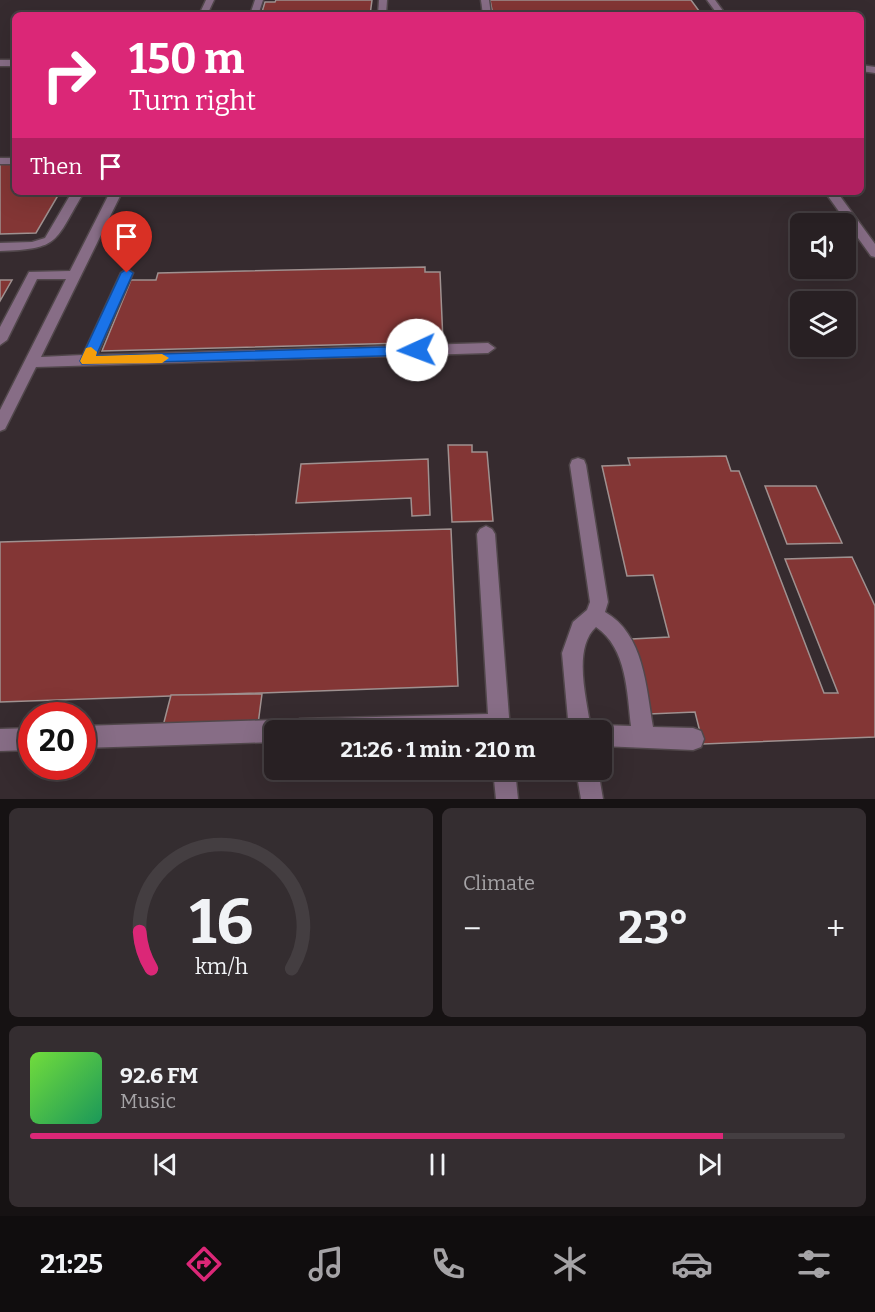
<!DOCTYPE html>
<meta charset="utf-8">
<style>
:root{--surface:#282023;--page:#342d30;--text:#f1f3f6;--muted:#a5a3a6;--line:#443e41;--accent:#db2777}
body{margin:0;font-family:Bitter,serif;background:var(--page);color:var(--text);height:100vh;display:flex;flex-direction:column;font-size:22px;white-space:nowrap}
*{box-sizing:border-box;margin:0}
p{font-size:20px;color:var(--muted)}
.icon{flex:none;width:33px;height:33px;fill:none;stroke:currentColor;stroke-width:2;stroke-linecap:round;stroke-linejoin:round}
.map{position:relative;height:799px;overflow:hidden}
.details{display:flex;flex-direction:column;gap:9px;padding:9px;background:#161213;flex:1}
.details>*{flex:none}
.banner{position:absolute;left:12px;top:12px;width:852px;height:183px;border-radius:9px;box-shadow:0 6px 24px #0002,0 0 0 2px var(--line);background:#db2777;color:#fff;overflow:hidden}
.controls{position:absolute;left:790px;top:213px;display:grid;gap:12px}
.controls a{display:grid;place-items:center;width:66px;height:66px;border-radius:9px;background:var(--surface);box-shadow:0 6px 24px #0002,0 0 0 2px var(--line);font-size:30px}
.speed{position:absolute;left:18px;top:702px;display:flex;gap:12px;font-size:30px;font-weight:700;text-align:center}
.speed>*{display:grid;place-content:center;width:78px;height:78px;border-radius:50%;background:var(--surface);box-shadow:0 6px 24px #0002,0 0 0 2px var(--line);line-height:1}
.speed .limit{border:9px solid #d22;background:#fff;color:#111}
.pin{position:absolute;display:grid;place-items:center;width:51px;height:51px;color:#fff;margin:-62px -26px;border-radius:50% 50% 50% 0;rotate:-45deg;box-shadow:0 0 6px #0007}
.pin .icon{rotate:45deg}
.me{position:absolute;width:66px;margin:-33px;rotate:268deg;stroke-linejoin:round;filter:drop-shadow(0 0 4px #0008)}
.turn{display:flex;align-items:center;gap:21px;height:126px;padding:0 18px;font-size:27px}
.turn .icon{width:78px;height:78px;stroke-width:2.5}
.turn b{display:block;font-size:42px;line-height:51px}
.then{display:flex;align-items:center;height:57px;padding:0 18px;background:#0003;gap:12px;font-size:22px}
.big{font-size:45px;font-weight:700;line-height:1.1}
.details .card{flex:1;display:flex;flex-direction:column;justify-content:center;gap:9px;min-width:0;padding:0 21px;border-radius:9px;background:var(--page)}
.details .dial{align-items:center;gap:0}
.dial svg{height:156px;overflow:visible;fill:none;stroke:var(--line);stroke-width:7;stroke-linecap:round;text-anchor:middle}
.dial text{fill:var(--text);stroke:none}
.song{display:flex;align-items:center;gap:18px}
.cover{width:72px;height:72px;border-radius:9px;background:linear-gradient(135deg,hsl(100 70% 55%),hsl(150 70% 35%))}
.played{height:6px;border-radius:3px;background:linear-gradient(90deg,var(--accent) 85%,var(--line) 85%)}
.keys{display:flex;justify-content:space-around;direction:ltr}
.heat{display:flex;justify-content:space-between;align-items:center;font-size:33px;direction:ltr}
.details .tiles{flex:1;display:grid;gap:9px;grid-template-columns:1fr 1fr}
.card:last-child{grid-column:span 2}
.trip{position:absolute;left:264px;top:720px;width:348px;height:60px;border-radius:9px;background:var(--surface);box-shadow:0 6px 24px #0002,0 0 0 2px var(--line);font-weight:700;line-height:60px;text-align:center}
.tabs{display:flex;height:96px;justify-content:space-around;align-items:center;background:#100d0e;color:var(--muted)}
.tabs .icon{width:42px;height:42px}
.tabs .selected{color:var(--accent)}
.tabs b{font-size:27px;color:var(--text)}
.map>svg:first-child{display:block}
.building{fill:#833635;stroke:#9f9190;stroke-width:1.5}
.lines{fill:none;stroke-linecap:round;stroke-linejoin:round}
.minor-casing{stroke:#51474b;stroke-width:3}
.minor{fill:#876d86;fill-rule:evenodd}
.route{fill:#1a73e8;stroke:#114b97;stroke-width:1.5}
.slow{fill:#f59e0b}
</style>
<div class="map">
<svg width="875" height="799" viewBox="0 0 875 799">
<rect width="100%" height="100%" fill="#362b2f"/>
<g class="building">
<polygon points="276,0 372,0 370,15 269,15 271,12 262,12 265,2 275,2"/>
<polygon points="490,0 691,0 702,15 493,15"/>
<polygon points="0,164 15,164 15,192 60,192 36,233 0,234"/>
<polygon points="425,267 425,272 440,272 443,342 102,351 131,280 156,280 158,273"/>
<polygon points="0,280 12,280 0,301"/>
<polygon points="448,445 472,445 472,452 487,452 493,521 452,522"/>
<polygon points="726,456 731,471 739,471 824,693 838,693 785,559 852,557 875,606 875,737 703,744 695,712 649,714 632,639 669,637 653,575 627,576 602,466 630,465 628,458"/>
<polygon points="428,459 430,515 412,516 411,498 296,503 301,464"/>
<polygon points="765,486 816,486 842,543 787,544"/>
<polygon points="451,529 458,686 0,702 0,542"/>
<polygon points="262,694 258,724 163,726 171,695"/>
</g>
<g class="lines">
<defs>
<g id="minor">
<polygon points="206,0 214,0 207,15 199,15"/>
<polygon points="255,0 263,0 258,15 250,15"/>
<polygon points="379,0 387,0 386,15 378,15"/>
<polygon points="481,0 489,0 491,15 483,15"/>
<polygon points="707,0 715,0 726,15 718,15"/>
<rect x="0" y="60" width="15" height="6"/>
<polygon points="861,65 875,67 875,73 861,71"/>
<rect x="0" y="158" width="15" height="6"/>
<path d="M 72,192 L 84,192 C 54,242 61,249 0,251 L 0,243 L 32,242 L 45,238 Z"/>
<polygon points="110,192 122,192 41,357 83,355 121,273 127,269 133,273 97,355 488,343 495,348 488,353 36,367 5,429 0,431 0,410 66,279 37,279 7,340 0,345 0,327 29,272 70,271"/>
<polygon points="825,192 837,192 875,244 875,257 871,256"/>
<path d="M 578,458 L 584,460 L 586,465 L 608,602 L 605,612 C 644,634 646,687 653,727 L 693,728 L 701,731 L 704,739 L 701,747 L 693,750 L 602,746 L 602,730 L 594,730 L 594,728 L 602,725 L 631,726 C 627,693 627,648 596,627 C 572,649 587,700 591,730 L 569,730 L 562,653 L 573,622 L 587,610 L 590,602 L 570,465 L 572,460 Z"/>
<polygon points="486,526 492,529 495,534 510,730 290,730 292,722 300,719 488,714 477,534 480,529"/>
<polygon points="274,720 282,723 284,730 274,730 274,742 82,748 82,726"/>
<polygon points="32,728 32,750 0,751 0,729"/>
<polygon points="493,770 515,770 518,799 496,799"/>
<polygon points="576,770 598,770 603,799 581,799"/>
</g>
</defs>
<use href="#minor" class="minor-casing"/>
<use href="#minor" class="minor"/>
</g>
<polygon class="route" points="127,269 133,273 96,356 417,346 424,350 417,355 82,364 80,361 121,273"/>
<polygon class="slow" points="91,347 97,352 96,356 162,354 169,358 162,363 82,364 80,361 86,348"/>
</svg>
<div class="controls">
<a><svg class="icon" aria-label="sound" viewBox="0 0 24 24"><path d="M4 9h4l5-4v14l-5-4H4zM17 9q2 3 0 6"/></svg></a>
<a><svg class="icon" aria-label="layers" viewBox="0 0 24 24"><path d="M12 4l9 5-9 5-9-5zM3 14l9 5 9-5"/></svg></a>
</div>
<div class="speed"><div class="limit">20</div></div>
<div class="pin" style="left:127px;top:273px;background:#d93025"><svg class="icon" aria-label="arrive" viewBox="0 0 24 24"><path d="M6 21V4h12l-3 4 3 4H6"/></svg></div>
<svg class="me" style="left:417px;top:350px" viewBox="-20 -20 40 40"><circle r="19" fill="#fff"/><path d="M0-13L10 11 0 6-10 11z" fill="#1a73e8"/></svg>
<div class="trip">21:26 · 1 min · 210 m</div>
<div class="banner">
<div class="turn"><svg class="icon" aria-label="right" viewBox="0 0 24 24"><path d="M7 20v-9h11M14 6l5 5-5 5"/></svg><div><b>150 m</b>Turn right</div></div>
<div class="then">Then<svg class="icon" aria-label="arrive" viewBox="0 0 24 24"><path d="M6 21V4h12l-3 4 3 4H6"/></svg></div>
</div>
</div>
<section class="details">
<div class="tiles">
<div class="card dial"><svg viewBox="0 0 100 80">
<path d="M14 69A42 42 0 1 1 86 69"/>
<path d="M14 69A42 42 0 0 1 8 50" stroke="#db2777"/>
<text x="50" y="56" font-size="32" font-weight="700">16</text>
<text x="50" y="72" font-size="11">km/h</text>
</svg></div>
<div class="card"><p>Climate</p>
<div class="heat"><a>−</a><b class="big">23°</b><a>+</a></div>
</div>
<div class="card">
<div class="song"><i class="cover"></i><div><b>92.6 FM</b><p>Music</p></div></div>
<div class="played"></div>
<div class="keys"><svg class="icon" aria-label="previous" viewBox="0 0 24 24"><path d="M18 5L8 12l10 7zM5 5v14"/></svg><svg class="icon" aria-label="pause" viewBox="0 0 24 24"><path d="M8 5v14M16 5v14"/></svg><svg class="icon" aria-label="next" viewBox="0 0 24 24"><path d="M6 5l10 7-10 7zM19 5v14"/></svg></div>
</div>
</div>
</section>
<nav class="tabs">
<b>21:25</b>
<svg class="icon selected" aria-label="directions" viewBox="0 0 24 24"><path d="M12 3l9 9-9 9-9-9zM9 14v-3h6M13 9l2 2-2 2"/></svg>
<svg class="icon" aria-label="music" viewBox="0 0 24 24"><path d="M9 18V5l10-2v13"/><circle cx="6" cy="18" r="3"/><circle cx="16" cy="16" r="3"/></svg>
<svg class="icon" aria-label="phone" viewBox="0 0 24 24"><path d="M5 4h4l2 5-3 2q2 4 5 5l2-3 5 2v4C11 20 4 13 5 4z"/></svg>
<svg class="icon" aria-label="climate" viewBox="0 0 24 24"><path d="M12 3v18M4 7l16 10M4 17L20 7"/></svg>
<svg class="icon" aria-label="car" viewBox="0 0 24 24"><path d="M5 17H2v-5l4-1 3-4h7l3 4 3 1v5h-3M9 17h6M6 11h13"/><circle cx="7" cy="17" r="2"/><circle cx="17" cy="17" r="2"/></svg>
<svg class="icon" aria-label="filters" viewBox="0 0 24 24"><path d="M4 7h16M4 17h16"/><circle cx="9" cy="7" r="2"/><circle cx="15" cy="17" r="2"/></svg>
</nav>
